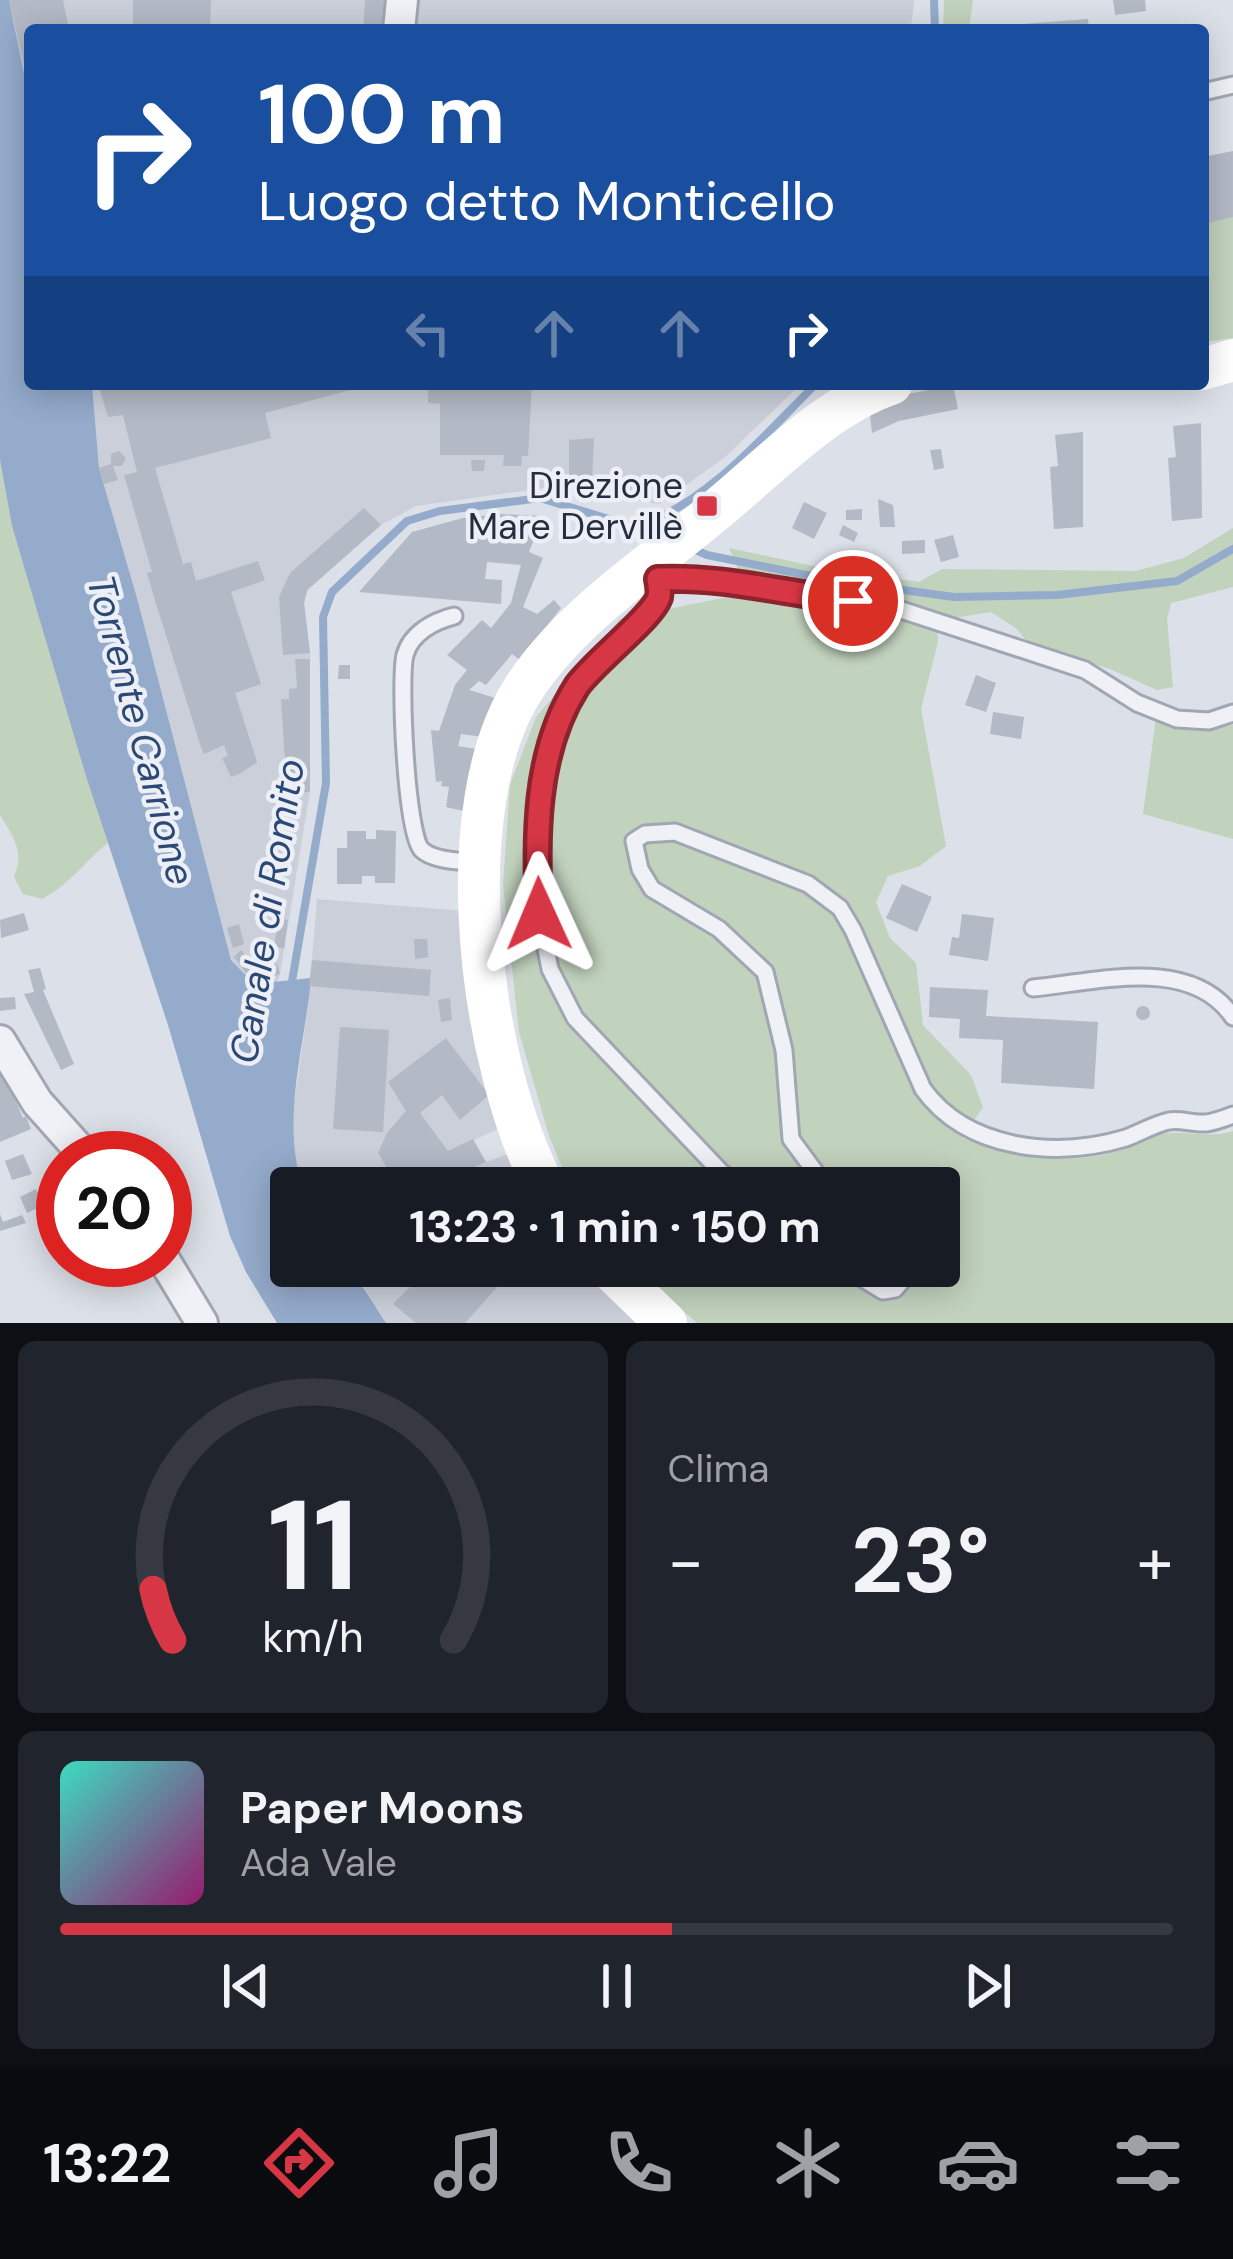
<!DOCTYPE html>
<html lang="it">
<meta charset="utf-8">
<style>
:root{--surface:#171b24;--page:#20242c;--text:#f1f3f6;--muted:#9ea1a6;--line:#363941;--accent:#d73645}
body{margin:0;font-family:"DM Sans",sans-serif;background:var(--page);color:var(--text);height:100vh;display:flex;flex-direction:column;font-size:45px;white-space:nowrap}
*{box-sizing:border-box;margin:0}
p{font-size:39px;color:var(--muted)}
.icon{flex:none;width:66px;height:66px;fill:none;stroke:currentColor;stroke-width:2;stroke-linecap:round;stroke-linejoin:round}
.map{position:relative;height:1323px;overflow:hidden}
.side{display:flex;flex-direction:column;gap:18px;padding:18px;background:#0d0f14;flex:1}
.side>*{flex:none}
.banner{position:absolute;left:24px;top:24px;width:1185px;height:366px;border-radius:12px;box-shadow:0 6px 30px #0003;background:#1a4fa0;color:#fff;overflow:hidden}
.speed{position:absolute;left:36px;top:1131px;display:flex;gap:24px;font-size:60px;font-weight:700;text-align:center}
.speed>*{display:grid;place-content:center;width:156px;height:156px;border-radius:50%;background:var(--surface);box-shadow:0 6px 30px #0003;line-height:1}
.speed .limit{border:18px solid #d22;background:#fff;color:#111}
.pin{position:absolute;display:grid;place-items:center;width:102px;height:102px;color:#fff;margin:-51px;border:6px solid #fff;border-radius:50%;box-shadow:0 3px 12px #0007}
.me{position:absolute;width:132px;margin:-66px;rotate:359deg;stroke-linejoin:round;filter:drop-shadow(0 0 9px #0008)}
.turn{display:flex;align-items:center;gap:42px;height:252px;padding:0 36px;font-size:54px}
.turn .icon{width:156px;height:156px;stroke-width:2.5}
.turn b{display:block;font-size:84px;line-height:102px}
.lanes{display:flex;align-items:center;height:114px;padding:0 36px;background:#0003;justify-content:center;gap:60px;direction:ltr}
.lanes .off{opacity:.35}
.big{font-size:90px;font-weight:700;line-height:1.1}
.side .tile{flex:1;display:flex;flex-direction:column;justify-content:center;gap:18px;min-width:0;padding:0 42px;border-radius:18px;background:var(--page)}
.side .dial{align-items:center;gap:0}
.dial svg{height:312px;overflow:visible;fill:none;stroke:var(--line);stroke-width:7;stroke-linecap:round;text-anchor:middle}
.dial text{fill:var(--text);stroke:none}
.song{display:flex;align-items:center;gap:36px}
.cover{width:144px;height:144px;border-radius:18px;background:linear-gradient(135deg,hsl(170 70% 55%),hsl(320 70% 35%))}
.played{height:12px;border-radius:6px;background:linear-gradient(90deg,var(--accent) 55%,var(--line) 55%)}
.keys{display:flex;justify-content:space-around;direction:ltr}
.heat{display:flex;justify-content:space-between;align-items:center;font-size:66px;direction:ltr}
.side .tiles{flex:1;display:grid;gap:18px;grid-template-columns:1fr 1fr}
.tile:last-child{grid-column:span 2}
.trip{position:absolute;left:270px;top:1167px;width:690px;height:120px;border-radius:12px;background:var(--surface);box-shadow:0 6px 30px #0003;font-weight:700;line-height:120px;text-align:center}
.dock{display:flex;height:192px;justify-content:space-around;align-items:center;background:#090b0e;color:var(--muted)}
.dock .icon{width:84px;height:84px}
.dock .active{color:var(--accent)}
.dock b{font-size:54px;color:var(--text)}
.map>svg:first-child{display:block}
.built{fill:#cacfda}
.green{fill:#c1d2bd}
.water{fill:#94abcb}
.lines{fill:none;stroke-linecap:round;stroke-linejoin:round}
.stream{stroke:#94abcb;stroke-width:8}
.building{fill:#b3b9c5}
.lane-casing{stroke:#a1a7b2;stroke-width:21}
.street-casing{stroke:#a1a7b2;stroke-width:36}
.lane{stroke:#eff1f6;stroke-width:15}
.street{stroke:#eff1f6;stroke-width:30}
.secondary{stroke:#fff;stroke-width:42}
.route-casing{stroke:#8c232d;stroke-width:30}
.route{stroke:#d73645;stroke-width:21}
.poi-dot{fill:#d73645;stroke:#eceff5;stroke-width:4.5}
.labels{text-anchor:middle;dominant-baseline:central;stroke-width:9;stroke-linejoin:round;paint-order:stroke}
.poi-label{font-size:36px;fill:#252d3f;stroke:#eceff5;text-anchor:end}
.water-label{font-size:39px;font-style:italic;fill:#2c4976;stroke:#eceff5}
</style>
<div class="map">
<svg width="1233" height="1323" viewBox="0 0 1233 1323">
<rect width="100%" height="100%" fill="#dce0e8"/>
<g class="built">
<polygon points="9,0 389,0 387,30 30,30 30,102"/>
<polygon points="416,0 914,0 911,30 414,30"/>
<polygon points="92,384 801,384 725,457 660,504 543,488 416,506 381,525 308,590 304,603 310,653 310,792 280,974 277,983 254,984 231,960 137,598 99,468"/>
<polygon points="317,899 465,911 506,1125 394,1178 399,1188 303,1188 294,1161 291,1125 308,1007"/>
<polygon points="515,1151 530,1188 426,1188 486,1162"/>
<polygon points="332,1266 582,1266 639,1323 386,1323 355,1274"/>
</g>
<g class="green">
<polygon points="944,0 973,0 969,30 943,30"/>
<polygon points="1233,213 1233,338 1203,342 1203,219"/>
<path d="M 0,460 L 12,526 L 108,843 C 84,862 69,885 42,899 L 23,894 L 14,877 C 25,852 13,836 0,815 Z"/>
<path d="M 1233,528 L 1233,587 L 1171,603 L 1167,619 L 1173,687 L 1157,690 L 1110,669 L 1028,643 L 1017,629 L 991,612 L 942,620 L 936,610 L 938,642 L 921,709 L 946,846 L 920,866 L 888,876 L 876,902 L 890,938 L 916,963 L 923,1025 L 971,1075 L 983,1107 L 962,1138 C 1014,1157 1067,1167 1122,1150 C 1134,1146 1145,1138 1157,1135 C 1182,1128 1209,1140 1233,1131 L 1233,1323 L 697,1323 L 633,1266 L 939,1266 L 939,1188 L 571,1188 L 549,1136 L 519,1032 L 503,885 L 510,785 L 536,717 L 620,619 L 727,597 L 742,578 L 729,548 L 827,569 L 919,582 L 942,569 L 1136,571 L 1184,558 Z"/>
<polygon points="1156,718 1189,728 1233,725 1233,839 1143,814"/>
</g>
<path class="water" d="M 0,0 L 9,0 L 30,102 L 30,384 L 92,384 L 99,468 L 137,598 L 231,960 L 254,984 L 311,978 C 305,1047 280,1120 303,1188 L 291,1188 L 291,1266 C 356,1266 352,1270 386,1323 L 277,1323 L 246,1272 L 230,1236 L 168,1025 L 86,776 L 12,526 L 0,460 Z"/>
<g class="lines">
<g class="stream">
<polyline points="934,0 935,30"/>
<path d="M 641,525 C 710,501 765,434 816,384"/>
<polyline points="691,548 707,555 831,580 954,597 1057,595 1177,581 1233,549"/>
<polyline points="291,987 326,783 323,617 332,592 407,521 440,511 540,498 661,535"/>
</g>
</g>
<g class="building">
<polygon points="9,0 63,0 69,30 30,30 30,91"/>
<polygon points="133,0 211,0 210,30 133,30"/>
<polygon points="365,0 389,0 387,30 363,30"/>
<polygon points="1113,0 1145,0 1146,11 1115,15"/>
<polygon points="1088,19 1089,30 985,30 985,27"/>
<polygon points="1233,151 1233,217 1203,224 1203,157"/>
<polygon points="98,384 353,384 354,389 265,413 271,438 155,468 183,564 191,562 196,581 258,561 265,580 231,592 261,684 235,693 257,762 239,774 231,777 222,758 228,756 224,745 204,754 201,747 154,597 147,573 152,572 124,475 137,472 123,415 108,417"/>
<polygon points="428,384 532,384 528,456 522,456 521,466 503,466 504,455 440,455 440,404 428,403"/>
<polygon points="937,388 954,389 958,409 899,421 872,433 870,415 894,397"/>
<polygon points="1201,423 1202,518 1172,521 1168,458 1176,457 1173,426"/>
<polygon points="1083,432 1083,527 1054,529 1050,467 1058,466 1055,435"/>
<polygon points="594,438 593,461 591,496 569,490 569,440"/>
<polygon points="941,449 944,468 934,470 930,450"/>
<polygon points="119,451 126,458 122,466 113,466 118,480 104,484 99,468 111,464 111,454"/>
<polygon points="471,460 485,460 484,471 472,471"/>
<polygon points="878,499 893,505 895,527 880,527"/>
<polygon points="804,502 827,513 814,539 792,528"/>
<polygon points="364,508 381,525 307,590 304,603 310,653 283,655 279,597 290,573"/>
<polygon points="862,509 862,520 846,520 846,510"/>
<polygon points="500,514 543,516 529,552 543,558 523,607 537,614 554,600 561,608 520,660 512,654 486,685 479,681 469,690 502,700 483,737 461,734 458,746 482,750 468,812 446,807 449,787 441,786 442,781 436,782 431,730 439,731 455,685 467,670 447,655 482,620 491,628 511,603 521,565 487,562 485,579 502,580 501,604 359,592 412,532 463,518"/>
<polygon points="843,525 858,533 854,542 839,535"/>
<polygon points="953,535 959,557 941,562 934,540"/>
<polygon points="925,540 925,553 902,554 902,541"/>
<polygon points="295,659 310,659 310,792 287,792 281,699 289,699 289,689 297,688"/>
<polygon points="339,665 350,665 350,679 338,679"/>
<polygon points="976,675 996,683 986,712 965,705"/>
<polygon points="993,712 1024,717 1021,739 990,734"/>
<polygon points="376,830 396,831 395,883 375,883 375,876 362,876 362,884 337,884 337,848 347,848 347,831 366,831 366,839 376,839"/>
<polygon points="902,884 932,897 917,932 886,918"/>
<polygon points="24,913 29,930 1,938 0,920"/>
<polygon points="962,914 994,918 988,961 949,955 952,937 959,938"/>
<polygon points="279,919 288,920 284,949 274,946"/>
<polygon points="239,924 244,944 233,948 227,928"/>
<polygon points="414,939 427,939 428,957 415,959"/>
<polygon points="241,950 257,969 277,964 280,974 257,982 253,973 248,976 234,957"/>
<polygon points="312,960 431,970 429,996 309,986"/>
<polygon points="40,968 46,989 43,990 74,1064 61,1070 24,994 34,992 28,970"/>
<polygon points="930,987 988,990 986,1016 1098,1022 1094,1089 1001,1083 1003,1040 959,1038 960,1019 929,1017"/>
<polygon points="15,997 16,1009 0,1011 0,998"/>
<polygon points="450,998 452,1020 441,1022 438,1000"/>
<circle cx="1143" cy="1013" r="7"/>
<polygon points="340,1027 389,1030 383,1132 333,1129"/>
<polygon points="446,1038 489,1095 460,1120 442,1095 420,1113 448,1151 473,1139 486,1162 426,1188 399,1188 378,1153 387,1133 406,1111 388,1082"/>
<polygon points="3,1072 23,1118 26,1116 31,1129 0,1142 0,1073"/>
<polygon points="23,1154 32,1174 12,1180 5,1161"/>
<polygon points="36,1189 44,1205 27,1213 20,1197"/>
<polygon points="0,1214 3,1222 22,1215 26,1223 0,1231"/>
<polygon points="408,1266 516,1266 465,1323 416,1323 393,1304 420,1277"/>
</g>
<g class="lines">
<defs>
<g id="lane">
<polyline points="1203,92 1233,85"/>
<polyline points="651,568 660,595 653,607 593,664 557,723 540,806 539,914 550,969 575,1018 721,1172 741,1188"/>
<polyline points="658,579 706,577 786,593 886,605 1085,670 1137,703 1177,719 1209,721 1233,713"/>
<path d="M 454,616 C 434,621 411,633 405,655 C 399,679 406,836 422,850 C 434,861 461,861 476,863"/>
<path d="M 1033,988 C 1096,982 1191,955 1233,1017"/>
<path d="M 827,1188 L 791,1139 L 784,1050 L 765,972 L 719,929 L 652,889 L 640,869 L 634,841 L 645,834 L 675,832 L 808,884 L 840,908 L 853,930 L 923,1089 C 967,1150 1056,1159 1126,1138 C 1140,1133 1154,1124 1169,1121 C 1181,1119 1194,1124 1206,1123 C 1215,1122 1225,1118 1233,1115"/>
<polyline points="842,1266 883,1291 895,1289 901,1282 901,1266"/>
</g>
<g id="street">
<polyline points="399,30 402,0"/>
<polyline points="0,1041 37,1102 87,1158"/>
<polyline points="164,1260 202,1323"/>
</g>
</defs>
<use href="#lane" class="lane-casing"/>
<use href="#street" class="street-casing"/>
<use href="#lane" class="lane"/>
<use href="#street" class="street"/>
<g class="secondary">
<polyline points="1203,369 1233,360"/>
<path d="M 545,1188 C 480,1067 445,804 526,685 C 573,615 651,565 714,512 C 768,468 824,407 891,384"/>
<polyline points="607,1266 666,1323"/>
</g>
</g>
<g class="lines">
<defs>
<path id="route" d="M 539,914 C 536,837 534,753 577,686 C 594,662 653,617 659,597 C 660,592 659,584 658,579 C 724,576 787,594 853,601"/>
</defs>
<use href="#route" class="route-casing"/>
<use href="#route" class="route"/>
</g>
<rect class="poi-dot" x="695" y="494" width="24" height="24" rx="6"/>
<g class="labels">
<g class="poi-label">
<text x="683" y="485">Direzione<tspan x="683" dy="41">Mare Dervillè</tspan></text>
</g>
<g class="water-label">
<text transform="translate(141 730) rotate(75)">Torrente Carrione</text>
<text transform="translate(267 911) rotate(-81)">Canale di Romito</text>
</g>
</g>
</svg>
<div class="speed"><div class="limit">20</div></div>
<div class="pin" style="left:853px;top:601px;background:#d93025"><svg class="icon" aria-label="arrive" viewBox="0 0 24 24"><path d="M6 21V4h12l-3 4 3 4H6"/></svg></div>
<svg class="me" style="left:539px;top:914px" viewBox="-20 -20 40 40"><path d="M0-17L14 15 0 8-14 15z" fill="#d73645" stroke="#fff" stroke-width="4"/></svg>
<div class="trip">13:23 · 1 min · 150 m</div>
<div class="banner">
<div class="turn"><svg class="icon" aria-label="right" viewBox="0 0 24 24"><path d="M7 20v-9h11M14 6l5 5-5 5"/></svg><div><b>100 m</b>Luogo detto Monticello</div></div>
<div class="lanes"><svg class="icon off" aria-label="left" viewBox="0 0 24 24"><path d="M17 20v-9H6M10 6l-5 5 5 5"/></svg><svg class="icon off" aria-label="ahead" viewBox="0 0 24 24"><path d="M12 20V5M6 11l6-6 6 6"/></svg><svg class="icon off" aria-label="ahead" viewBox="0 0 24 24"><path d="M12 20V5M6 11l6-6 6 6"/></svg><svg class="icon" aria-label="right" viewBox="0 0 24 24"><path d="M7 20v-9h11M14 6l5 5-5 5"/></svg></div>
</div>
</div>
<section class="side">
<div class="tiles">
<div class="tile dial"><svg viewBox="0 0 100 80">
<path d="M14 69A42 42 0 1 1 86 69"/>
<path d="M14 69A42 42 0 0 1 9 56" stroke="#d73645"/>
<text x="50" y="56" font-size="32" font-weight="700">11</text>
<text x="50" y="72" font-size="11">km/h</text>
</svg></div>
<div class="tile"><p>Clima</p>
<div class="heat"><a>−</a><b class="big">23°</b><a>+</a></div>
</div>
<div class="tile">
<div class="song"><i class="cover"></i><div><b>Paper Moons</b><p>Ada Vale</p></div></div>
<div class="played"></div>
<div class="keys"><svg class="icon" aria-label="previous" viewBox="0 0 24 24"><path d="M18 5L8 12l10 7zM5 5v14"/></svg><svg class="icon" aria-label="pause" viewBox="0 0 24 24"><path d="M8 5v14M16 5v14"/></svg><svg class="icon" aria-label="next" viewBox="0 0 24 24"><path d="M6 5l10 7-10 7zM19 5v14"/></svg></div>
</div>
</div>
</section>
<nav class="dock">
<b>13:22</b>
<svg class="icon active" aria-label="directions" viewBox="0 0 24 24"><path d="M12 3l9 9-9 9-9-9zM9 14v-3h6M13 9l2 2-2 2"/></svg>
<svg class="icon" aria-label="music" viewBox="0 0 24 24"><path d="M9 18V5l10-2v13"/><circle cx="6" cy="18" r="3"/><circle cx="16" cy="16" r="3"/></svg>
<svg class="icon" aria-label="phone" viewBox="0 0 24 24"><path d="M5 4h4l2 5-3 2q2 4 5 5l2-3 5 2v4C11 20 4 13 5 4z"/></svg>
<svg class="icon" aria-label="climate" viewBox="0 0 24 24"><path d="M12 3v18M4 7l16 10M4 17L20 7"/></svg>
<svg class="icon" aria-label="car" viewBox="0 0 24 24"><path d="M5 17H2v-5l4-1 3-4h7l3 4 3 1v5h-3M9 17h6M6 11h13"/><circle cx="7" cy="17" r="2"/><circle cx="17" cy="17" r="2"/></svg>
<svg class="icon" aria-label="filters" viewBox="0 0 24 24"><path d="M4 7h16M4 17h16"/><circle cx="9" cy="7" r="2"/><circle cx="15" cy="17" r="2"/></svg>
</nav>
